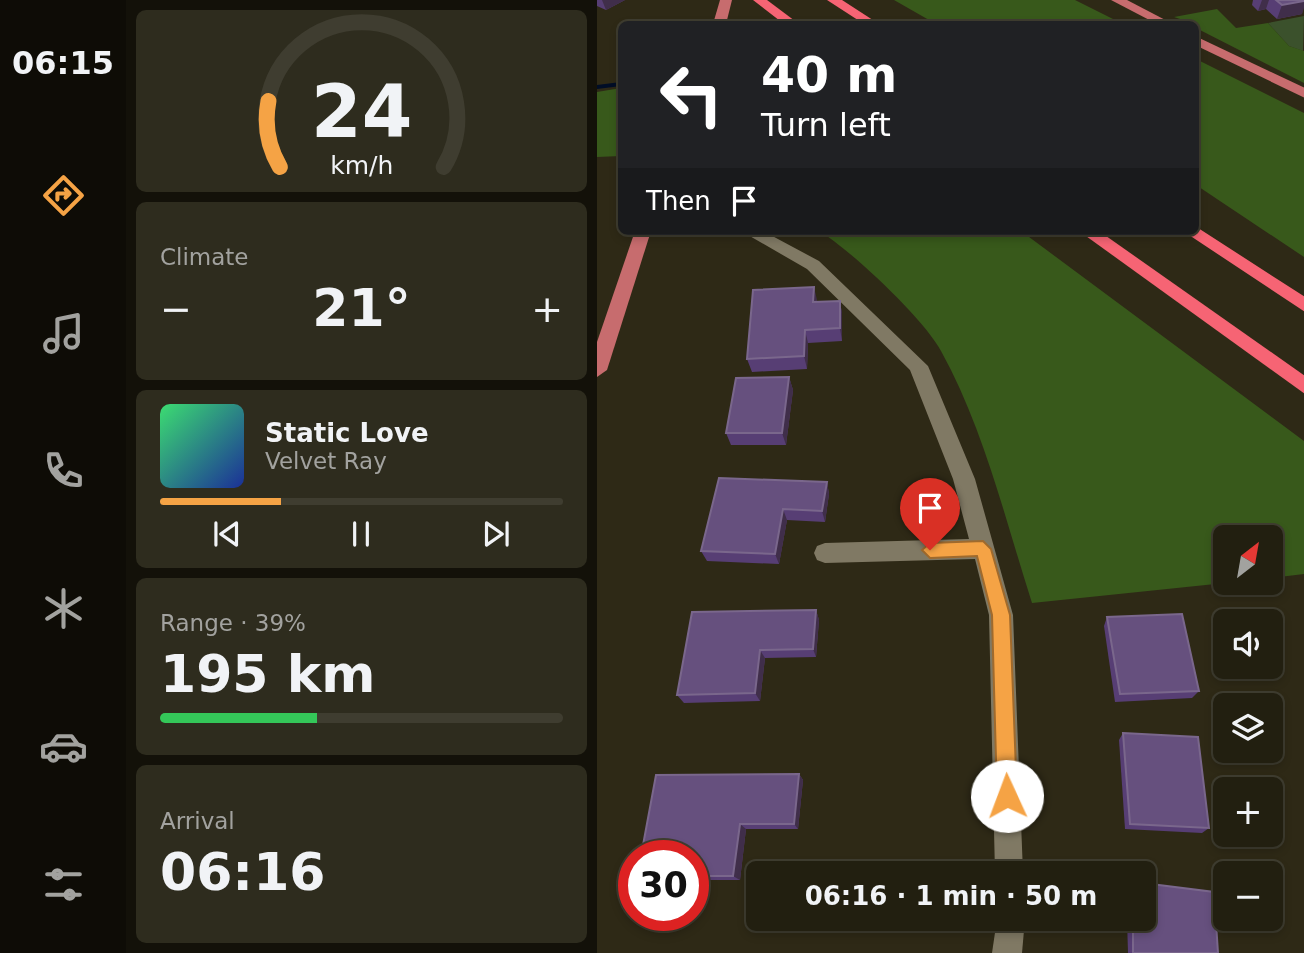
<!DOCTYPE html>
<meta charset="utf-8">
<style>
:root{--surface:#221f10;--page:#2e2c1e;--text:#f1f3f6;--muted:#a2a29f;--line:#3f3d30;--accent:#f5a345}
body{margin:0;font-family:"DejaVu Sans",sans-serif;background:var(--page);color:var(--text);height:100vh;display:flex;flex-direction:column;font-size:26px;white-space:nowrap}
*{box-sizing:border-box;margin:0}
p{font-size:23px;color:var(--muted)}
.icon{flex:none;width:38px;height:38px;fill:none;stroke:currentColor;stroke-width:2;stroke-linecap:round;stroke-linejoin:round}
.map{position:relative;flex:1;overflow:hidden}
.side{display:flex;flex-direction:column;gap:10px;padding:10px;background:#131109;width:471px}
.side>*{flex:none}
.guide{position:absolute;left:21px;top:21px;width:581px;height:214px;border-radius:10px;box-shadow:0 4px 10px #0003,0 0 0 2px var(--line);background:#202124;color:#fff;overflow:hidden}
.needle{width:46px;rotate:31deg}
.tools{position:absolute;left:616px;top:525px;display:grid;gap:14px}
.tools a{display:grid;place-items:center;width:70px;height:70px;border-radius:10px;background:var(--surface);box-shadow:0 4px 10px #0003,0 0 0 2px var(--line);font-size:35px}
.speed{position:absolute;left:21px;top:840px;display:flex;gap:14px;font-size:35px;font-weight:700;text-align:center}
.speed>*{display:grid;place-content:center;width:91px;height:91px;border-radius:50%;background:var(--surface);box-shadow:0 4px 10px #0003,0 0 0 2px var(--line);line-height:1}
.speed .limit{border:10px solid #d22;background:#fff;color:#111}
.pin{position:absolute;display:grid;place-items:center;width:60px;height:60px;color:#fff;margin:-72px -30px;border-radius:50% 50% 50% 0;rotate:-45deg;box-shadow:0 0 7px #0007}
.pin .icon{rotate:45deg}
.me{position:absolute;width:77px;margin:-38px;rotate:358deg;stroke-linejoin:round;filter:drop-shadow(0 0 5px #0008)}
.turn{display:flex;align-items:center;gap:24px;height:147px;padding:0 28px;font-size:32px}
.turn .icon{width:91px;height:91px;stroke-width:2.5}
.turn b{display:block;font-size:49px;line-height:60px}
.then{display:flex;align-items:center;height:66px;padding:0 28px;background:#0003;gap:14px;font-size:26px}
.big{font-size:52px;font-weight:700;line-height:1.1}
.side .card{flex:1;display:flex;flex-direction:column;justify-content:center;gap:10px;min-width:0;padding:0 24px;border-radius:10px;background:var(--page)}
.side .dial{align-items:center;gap:0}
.dial svg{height:182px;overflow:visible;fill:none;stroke:var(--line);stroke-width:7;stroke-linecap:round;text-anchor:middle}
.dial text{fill:var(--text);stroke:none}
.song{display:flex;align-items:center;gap:21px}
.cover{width:84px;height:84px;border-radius:10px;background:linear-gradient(135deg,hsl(140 70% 55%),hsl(230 70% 35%))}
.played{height:7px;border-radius:4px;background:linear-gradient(90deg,var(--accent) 30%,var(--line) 30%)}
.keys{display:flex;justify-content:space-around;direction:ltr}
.heat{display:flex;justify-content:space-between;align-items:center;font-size:38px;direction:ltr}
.charge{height:10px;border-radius:5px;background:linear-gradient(90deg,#34c759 39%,var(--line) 0)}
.trip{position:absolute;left:149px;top:861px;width:410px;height:70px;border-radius:10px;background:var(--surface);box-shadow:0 4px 10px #0003,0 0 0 2px var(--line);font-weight:700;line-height:70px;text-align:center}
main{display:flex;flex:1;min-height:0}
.tab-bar{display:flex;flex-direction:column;width:126px;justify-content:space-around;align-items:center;background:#0e0c06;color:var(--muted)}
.tab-bar .icon{width:49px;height:49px}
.tab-bar .current{color:var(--accent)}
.tab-bar b{font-size:32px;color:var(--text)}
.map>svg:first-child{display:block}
.green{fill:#3b512c}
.forest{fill:#38591b}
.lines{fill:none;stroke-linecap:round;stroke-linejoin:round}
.stream{fill:#000d26;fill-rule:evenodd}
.minor{fill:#807964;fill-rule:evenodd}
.major{fill:#c76c6e;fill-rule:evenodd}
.highway{fill:#f66474;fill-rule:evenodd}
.wall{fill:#573e74}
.shaded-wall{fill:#402e4a}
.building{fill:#66507e;stroke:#7a678c;stroke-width:2}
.route{fill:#f5a345;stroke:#9f6a2d;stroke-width:2}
</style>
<main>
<nav class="tab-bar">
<b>06:15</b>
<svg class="icon current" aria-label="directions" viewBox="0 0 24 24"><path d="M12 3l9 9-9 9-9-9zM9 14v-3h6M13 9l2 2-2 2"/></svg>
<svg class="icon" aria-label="music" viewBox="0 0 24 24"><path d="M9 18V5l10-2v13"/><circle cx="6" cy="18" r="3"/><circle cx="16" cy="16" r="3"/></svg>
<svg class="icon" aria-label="phone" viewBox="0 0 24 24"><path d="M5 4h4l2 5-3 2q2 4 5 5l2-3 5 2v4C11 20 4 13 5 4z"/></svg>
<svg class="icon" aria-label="climate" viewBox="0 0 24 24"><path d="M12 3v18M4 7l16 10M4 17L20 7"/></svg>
<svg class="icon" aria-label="car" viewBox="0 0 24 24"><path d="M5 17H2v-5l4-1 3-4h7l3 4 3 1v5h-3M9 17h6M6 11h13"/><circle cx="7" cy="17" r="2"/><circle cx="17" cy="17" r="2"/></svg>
<svg class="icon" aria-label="filters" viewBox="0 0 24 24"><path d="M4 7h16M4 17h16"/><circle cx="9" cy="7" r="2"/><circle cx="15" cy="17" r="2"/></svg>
</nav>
<section class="side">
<div class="card dial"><svg viewBox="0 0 100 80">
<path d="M14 69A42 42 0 1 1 86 69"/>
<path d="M14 69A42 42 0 0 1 9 40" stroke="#f5a345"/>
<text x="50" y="56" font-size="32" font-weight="700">24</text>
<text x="50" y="72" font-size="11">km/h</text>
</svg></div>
<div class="card"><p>Climate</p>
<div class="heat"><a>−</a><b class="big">21°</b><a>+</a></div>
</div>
<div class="card">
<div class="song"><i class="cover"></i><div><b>Static Love</b><p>Velvet Ray</p></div></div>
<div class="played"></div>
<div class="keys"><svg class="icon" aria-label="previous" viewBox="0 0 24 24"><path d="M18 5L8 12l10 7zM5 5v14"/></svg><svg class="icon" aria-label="pause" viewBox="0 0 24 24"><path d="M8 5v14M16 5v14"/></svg><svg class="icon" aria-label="next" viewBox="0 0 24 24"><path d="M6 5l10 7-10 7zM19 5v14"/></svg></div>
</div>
<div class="card"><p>Range · 39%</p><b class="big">195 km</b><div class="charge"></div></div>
<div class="card"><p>Arrival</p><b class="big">06:16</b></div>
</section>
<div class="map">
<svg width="708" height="953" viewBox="0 0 708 953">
<rect width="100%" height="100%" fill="#2e2916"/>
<polygon class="green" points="707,16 706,51 692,46 671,23"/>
<g class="forest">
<polygon points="297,0 478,0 526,24 339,24"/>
<polygon points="620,9 639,28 671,23 692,46 707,51 707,83 599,28 598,24 577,17"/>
<polygon points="599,59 707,113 707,257 599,185"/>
<polygon points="24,88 24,156 0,157 0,92"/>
<path d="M 222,231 L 424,231 L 707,441 L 707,574 L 674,578 L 674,537 L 628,537 L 628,583 L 435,603 C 408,519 387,429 344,351 C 327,319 254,250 222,231 Z"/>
</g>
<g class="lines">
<polygon class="stream" points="24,82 24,86 0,89 0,85"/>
<g class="minor">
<polygon points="144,231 166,231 222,261 331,366 378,479 416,615 426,873 398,873 392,615 378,559 228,563 220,560 217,553 220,546 228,543 372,539 356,479 313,370 210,269"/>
<polygon points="400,919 428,919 425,953 395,953"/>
</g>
<g class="major">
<polygon points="123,0 135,0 129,24 116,24"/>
<polygon points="514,0 530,0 576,24 560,24"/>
<polygon points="598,36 708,88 708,98 598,45"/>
<polygon points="38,231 54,231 10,370 0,377 0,342"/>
</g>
<g class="highway">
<polygon points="156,0 170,0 202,24 187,24"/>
<polygon points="230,0 245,0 282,24 267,24"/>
<polygon points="598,226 708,297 708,312 592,235 590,231 598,231"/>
<polygon points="482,231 502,231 708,376 708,394"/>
</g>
</g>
<g class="wall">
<polygon points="0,0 28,0 9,10 0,6"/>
<polygon points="656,0 707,0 705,14 680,19 669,9 661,11 655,5"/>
<polygon points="217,287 219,302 243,301 245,314 245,341 211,343 210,369 155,372 150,359"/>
<polygon points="192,377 196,390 189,445 134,445 129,433"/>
<polygon points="230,482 232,494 228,522 190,520 182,564 110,561 104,551"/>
<polygon points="219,610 222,620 219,657 168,658 163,701 87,703 80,695"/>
<polygon points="510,617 602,691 595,698 518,702 507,626"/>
<polygon points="526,733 612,828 605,833 528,829 522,740"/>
<polygon points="202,774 206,780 201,829 149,829 143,880 96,880 96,856"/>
<polygon points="530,919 546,919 621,953 531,953"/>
</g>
<g class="shaded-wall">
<polygon points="5,0 28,0 9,10"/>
<polygon points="665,0 672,0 669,9 661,11"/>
<polygon points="707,1 707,8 705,14 680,19 685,5"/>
<polygon points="217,287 220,300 219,315 216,302"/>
<polygon points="243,301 245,314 245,341 243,328"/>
<polygon points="208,330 211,343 210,369 207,356"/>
<polygon points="192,377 196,390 189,445 185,433"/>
<polygon points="230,482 232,494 228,522 225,511"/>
<polygon points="186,509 190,520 182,564 178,554"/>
<polygon points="219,610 222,620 219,657 216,649"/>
<polygon points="163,650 168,658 163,701 158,693"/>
<polygon points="202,774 206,780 201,829 197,824"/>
<polygon points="143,824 149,829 143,880 136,876"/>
</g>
<g class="building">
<polygon points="679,0 707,0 707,1 685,5"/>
<polygon points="217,287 216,302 243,301 243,328 208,330 207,356 150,359 156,290"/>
<polygon points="192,377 185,433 129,433 139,378"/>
<polygon points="122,478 230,482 225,511 186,509 178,554 104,551"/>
<polygon points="219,610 216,649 163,650 158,693 80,695 95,612"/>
<polygon points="585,614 602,691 523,694 510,617"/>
<polygon points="526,733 601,737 612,828 533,824"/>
<polygon points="202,774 197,824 143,824 136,876 96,876 96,856 44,856 59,775"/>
<polygon points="546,883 617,892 621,953 536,953 536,919 546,919"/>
</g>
<polygon class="route" points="386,541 394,549 413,615 420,796 417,803 410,806 403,803 400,796 395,615 380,556 333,558 325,550 333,543"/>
</svg>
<div class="tools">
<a><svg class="needle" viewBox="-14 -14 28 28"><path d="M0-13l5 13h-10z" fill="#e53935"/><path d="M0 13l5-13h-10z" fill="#a2a29f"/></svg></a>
<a><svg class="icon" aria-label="sound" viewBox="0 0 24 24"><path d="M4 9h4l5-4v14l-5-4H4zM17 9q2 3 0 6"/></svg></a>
<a><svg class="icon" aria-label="layers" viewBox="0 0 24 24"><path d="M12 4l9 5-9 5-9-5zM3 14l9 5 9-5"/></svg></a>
<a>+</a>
<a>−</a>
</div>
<div class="speed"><div class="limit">30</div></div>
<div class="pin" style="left:333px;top:550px;background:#d93025"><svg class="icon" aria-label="arrive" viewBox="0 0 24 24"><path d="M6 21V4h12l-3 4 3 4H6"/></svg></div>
<svg class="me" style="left:410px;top:796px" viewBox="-20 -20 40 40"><circle r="19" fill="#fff"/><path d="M0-13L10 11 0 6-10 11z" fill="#f5a345"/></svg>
<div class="trip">06:16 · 1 min · 50 m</div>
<div class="guide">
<div class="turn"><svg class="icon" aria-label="left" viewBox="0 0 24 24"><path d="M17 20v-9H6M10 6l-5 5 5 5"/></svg><div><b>40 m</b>Turn left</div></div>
<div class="then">Then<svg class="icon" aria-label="arrive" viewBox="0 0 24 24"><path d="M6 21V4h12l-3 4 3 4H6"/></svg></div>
</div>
</div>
</main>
